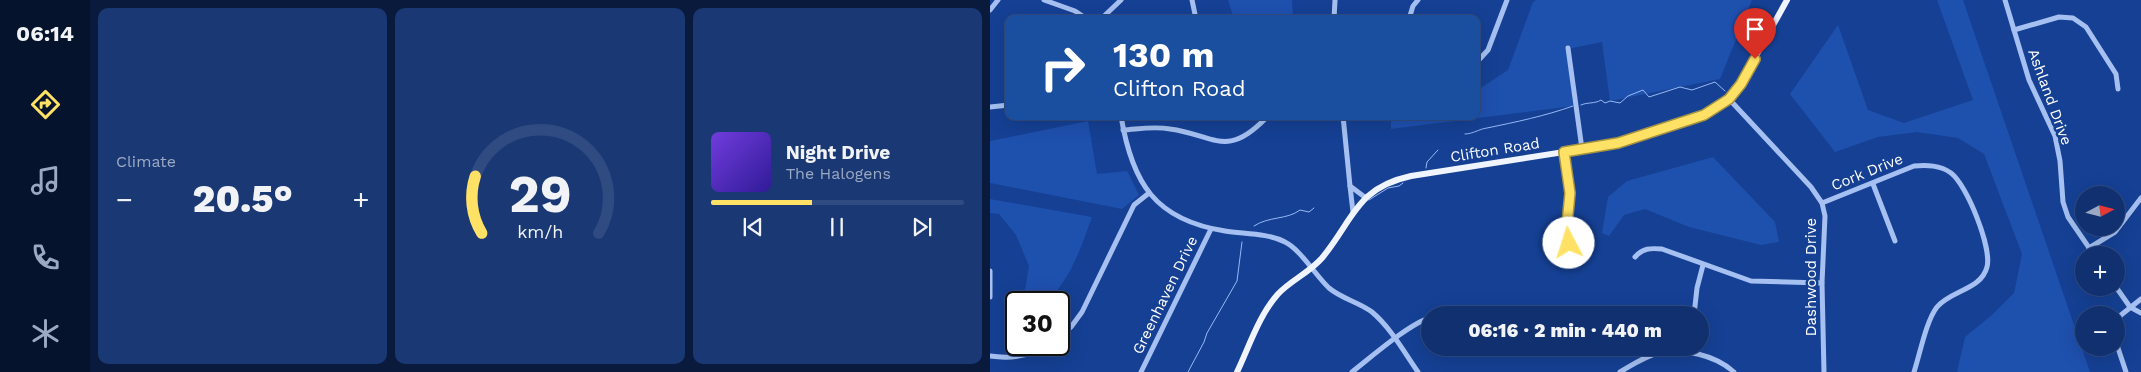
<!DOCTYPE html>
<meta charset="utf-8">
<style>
:root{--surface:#10306f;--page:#193874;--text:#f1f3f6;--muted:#9ca9c3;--line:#304b82;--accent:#ffe265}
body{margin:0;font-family:"Work Sans",sans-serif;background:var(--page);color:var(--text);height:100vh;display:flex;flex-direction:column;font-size:19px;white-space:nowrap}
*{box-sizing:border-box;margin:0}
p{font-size:16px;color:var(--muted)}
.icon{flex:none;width:28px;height:28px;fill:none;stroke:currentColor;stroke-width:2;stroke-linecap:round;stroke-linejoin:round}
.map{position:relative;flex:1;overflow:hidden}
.panel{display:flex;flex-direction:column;gap:8px;padding:8px;background:#091a3d;width:900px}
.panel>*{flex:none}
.banner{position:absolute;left:15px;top:15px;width:475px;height:105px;border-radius:10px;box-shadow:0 5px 20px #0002,0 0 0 1px var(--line);background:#1a4fa0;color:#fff;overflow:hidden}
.needle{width:32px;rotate:83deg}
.tools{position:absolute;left:1085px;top:186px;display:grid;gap:10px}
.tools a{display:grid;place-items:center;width:50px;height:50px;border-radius:50%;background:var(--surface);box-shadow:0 5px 20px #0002,0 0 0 1px var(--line);font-size:25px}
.speed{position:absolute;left:15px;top:291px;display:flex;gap:10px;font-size:25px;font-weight:700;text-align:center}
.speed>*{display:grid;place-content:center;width:65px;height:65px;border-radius:50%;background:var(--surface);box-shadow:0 5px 20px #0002,0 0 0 1px var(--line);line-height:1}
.speed .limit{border:2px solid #111;border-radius:8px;background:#fff;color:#111}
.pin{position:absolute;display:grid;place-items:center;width:42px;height:42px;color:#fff;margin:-51px -21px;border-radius:50% 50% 50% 0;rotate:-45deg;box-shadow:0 0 5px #0007}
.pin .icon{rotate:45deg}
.me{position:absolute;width:55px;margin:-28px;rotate:355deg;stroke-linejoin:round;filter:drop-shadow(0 0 4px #0008)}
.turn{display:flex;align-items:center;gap:18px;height:105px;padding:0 25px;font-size:22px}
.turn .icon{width:65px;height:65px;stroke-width:2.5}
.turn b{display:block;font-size:35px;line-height:42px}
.big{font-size:38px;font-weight:800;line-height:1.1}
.panel .card{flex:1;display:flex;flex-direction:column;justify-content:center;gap:8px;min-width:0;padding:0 18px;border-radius:10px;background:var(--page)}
.panel .dial{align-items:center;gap:0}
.dial svg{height:130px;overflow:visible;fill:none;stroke:var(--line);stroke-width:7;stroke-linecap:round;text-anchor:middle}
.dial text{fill:var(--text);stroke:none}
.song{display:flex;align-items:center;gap:15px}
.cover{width:60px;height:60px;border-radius:8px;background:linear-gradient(135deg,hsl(260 70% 55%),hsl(250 70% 35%))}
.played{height:5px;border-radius:2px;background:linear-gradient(90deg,var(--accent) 40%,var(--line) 40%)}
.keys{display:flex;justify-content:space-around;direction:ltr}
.heat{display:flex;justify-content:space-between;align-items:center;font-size:28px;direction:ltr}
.panel .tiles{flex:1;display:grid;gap:8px;grid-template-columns:repeat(3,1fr)}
.trip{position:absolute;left:431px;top:306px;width:288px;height:50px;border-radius:25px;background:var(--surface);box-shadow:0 5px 20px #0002,0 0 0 1px var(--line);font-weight:800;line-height:50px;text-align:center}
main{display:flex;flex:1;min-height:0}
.menu{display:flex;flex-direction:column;width:90px;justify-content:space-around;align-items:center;background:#06132c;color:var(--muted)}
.menu .icon{width:35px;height:35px}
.menu .active{color:var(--accent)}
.menu b{font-size:22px;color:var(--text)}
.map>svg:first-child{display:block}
.green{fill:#1e50ae}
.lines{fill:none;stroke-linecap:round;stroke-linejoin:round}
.stream{stroke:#97b9f4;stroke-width:1}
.minor{stroke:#a5c0f1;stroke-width:5}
.major{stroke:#eff4ff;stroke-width:6}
.route-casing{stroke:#a69342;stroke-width:12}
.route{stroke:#ffe265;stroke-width:9}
.labels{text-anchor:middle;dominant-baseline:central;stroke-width:5;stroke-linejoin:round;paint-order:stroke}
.street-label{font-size:15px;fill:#fff;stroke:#154094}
</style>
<main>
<nav class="menu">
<b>06:14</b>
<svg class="icon active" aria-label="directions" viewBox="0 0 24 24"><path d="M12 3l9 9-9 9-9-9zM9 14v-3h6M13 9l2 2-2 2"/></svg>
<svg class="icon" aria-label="music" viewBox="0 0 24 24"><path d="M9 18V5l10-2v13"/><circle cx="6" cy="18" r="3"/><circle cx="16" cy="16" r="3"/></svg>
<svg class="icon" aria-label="phone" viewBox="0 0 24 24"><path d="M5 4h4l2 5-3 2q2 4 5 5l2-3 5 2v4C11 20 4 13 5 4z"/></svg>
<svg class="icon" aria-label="climate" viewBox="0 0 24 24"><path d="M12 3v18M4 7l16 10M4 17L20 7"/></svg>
</nav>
<section class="panel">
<div class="tiles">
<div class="card"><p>Climate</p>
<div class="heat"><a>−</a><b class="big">20.5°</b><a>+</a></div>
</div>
<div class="card dial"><svg viewBox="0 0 100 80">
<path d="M14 69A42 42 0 1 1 86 69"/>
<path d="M14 69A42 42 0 0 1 10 34" stroke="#ffe265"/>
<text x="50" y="56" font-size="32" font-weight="700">29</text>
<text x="50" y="72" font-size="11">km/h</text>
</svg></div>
<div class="card">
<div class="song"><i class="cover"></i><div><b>Night Drive</b><p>The Halogens</p></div></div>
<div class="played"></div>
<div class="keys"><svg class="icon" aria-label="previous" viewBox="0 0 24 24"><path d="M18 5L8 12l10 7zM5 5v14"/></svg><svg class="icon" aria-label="pause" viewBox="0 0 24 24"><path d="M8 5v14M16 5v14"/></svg><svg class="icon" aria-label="next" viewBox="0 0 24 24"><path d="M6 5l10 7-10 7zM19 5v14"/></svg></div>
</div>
</div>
</section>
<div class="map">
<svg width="1151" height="372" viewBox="0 0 1151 372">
<rect width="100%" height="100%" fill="#154094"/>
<g class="green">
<polygon points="238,0 302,0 303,19 244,19"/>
<polygon points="546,0 762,0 730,79 620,101 612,42 578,49 583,106 401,129 401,116 486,116 486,91 518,70 543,2"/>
<polygon points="947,0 973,0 1100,372 967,372 975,337 1003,314 1024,293 1032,254 994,154 968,138 927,132 888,137 845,152 800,94 848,25 878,110 914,123 983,100"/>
<polygon points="98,121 107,174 137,171 149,195 132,209 0,183 0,141"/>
<polygon points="723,157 785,222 789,242 771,245 699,227 655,209 634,215 619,236 612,233 618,197 637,181"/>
<path d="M 0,199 L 102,217 C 94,239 75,298 49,302 C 44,303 38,303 33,302 L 39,266 L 26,235 L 9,214 L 0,213 Z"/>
</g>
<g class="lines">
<g class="stream">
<path d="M 591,105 C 597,102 605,104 611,100 L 615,103 L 620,101 L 630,103 L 638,96 L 653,90 L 659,97 L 690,87 L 702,90 L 725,82 L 735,91"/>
<path d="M 475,134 C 483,134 489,129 497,128 C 526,122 555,116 583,106"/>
<polyline points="436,168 437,162 448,150"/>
<polyline points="379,200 398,188 409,186 413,183"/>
<path d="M 264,226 C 279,216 297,220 310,210 L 319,212 L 324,208"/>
<polyline points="198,372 214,342 217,333 247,281 252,242"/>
</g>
<g class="minor">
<polyline points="54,0 85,11 97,19"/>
<polyline points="202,0 206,19"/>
<polyline points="1015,0 1039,80 1065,136 1070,161 1073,202 1078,217 1104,255"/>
<polyline points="0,10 8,0"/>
<polyline points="111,19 131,0"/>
<polyline points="344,19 345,0"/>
<polyline points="419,19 423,6 428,0"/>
<polyline points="1024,30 1069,17 1083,18 1096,27 1126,74 1128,89"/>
<polyline points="578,48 592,149"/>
<polyline points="486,63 498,50 517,0"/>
<polyline points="739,99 821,187 832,203 835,216 832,283 834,372"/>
<polyline points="0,107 19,105"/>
<path d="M 131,116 C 142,183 165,220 235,231 C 254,234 278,233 295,242 C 310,249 326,276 339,288 C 352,299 369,302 382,312 C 401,328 414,352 428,372"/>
<polyline points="353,116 360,186 376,198"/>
<path d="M 133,130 C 149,129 164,126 180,129 C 225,135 236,159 276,118"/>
<polyline points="574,152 580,193 577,224 582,262"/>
<polyline points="883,184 905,241"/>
<polyline points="360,186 363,212"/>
<path d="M 832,203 L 924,166 C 937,165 950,165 961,173 C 977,185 1002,248 997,267 C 991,290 961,290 947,307 C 936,321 930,354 924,372"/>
<polyline points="1099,248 1125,232 1151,198"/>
<path d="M 645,257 C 653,248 660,248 672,249 L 761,281 L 832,283"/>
<polyline points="0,271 0,297"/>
<polyline points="1126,287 1140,307 1151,313"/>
<polyline points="704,315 707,288 713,265"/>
<polyline points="1126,323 1131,315 1151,299"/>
<polyline points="69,338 81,327 92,312 144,205 159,193"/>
<polyline points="1126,342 1136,372"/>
<path d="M 0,356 C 20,359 41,356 58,345"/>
<polyline points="151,372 221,229"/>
<path d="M 362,372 C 380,358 420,323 440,318"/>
<path d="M 630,372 C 642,365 655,356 669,353 C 694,348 725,355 744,372"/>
</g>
<path class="major" d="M 247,372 C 259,347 269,315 288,294 C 301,280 319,273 332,258 C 364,219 366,188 421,176 L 619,145 L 713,115 L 734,104 L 747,90 L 797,0"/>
</g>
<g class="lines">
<defs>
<polyline id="route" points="579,243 577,224 580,193 574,152 628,143 714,115 739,99 751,84 765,59"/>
</defs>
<use href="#route" class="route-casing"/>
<use href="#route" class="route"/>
</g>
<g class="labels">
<g class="street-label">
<text transform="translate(1060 97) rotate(70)">Ashland Drive</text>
<text transform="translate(505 150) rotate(-9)">Clifton Road</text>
<text transform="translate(877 172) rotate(-22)">Cork Drive</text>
<text transform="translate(821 277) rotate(-90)">Dashwood Drive</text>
<text transform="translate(175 295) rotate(-64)">Greenhaven Drive</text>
</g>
</g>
</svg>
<div class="tools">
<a><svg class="needle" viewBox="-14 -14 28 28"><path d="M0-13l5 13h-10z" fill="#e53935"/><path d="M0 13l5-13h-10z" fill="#9ca9c3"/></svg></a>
<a>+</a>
<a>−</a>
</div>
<div class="speed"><div class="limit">30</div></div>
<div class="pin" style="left:765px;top:59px;background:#d93025"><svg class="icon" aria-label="arrive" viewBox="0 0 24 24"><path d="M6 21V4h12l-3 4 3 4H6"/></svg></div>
<svg class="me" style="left:579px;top:243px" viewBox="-20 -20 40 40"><circle r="19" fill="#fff"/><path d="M0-13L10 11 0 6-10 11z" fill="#ffe265"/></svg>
<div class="trip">06:16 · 2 min · 440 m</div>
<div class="banner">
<div class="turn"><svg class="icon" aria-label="right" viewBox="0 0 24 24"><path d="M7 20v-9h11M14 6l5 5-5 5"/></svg><div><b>130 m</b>Clifton Road</div></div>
</div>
</div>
</main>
